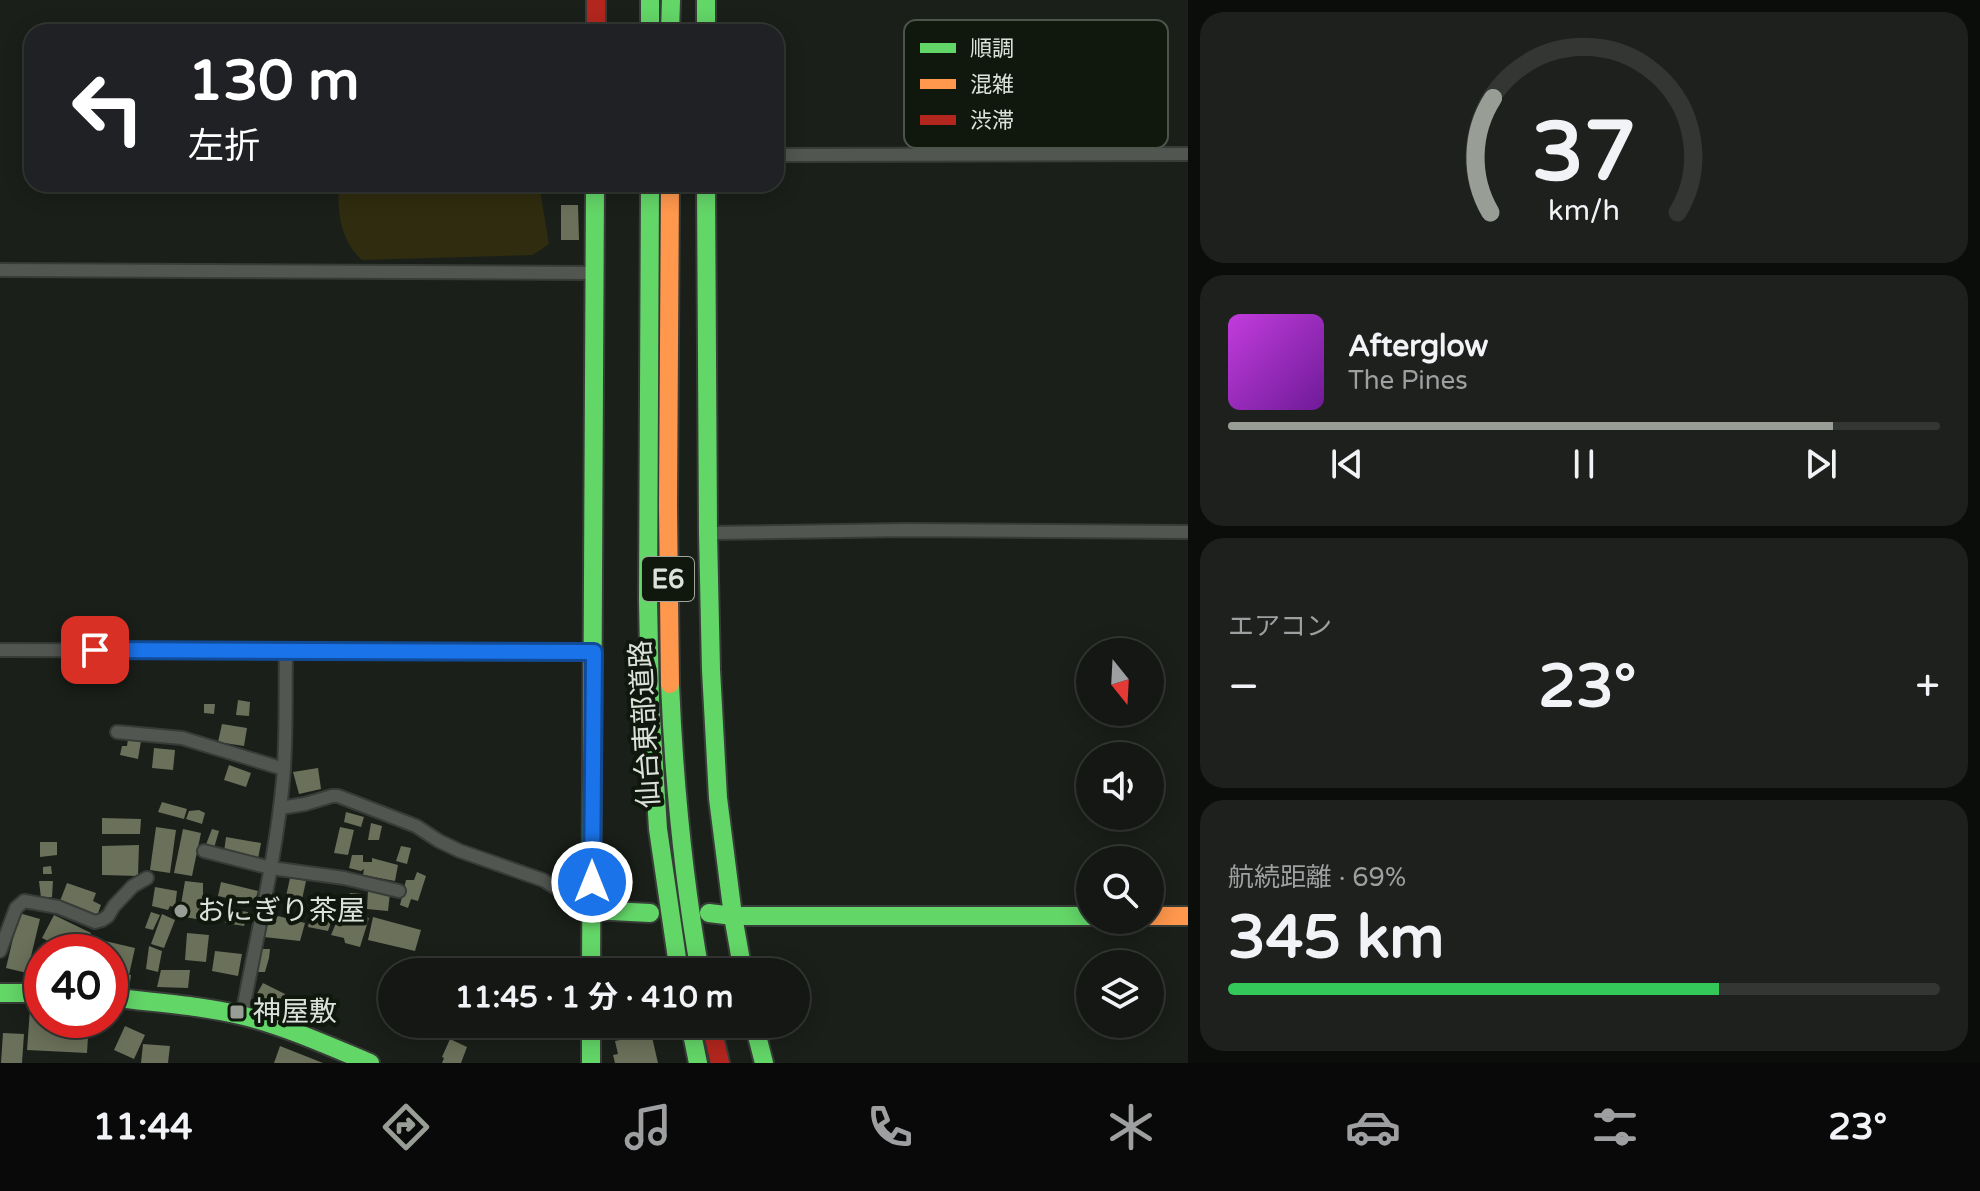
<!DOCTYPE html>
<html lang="ja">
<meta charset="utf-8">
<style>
:root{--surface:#141713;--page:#1d201c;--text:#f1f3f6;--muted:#9d9fa0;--line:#333633;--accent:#989e96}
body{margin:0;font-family:"Varela Round","Noto Sans JP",sans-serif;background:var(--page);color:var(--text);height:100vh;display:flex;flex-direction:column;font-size:30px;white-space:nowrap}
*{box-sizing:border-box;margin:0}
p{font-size:26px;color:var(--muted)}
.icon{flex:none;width:44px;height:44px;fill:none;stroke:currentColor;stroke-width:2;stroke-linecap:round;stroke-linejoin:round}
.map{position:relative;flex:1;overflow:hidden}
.side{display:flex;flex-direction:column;gap:12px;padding:12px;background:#0b0d0a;width:792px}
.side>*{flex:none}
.guide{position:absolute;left:24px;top:24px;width:760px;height:168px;border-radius:24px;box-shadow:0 4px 20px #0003,0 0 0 2px var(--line);background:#202124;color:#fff;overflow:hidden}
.needle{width:52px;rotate:162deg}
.buttons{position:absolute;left:1076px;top:638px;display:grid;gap:16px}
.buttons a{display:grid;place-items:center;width:88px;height:88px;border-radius:50%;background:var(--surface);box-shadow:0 4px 20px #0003,0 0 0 2px var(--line);font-size:40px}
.speed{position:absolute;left:24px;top:934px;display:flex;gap:16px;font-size:40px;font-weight:700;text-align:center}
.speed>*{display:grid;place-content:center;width:104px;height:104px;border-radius:50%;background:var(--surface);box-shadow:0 4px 20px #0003,0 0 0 2px var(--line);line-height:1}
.speed .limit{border:12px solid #d22;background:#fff;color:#111}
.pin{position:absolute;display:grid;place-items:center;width:68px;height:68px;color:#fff;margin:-34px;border-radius:16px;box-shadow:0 4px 12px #0006}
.me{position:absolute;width:88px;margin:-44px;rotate:0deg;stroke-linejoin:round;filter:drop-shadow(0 0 6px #0008)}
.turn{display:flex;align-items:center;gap:28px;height:168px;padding:0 32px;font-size:36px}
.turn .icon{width:104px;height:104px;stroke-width:2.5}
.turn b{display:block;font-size:56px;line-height:68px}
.big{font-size:60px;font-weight:700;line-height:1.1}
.side .card{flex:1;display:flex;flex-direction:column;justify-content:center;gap:12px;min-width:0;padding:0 28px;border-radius:24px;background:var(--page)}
.side .dial{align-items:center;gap:0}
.dial svg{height:208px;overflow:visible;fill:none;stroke:var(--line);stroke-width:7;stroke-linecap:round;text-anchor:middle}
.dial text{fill:var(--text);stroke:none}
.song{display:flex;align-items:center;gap:24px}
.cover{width:96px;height:96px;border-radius:12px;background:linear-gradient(135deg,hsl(290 70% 55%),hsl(280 70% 35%))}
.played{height:8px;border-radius:4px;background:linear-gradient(90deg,var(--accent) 85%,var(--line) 85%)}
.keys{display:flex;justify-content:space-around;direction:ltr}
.heat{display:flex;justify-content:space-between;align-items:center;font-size:44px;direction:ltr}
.charge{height:12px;border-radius:6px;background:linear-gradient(90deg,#34c759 69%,var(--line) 0)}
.trip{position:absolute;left:378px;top:958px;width:432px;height:80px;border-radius:40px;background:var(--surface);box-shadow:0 4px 20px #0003,0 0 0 2px var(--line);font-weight:700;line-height:80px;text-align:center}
.menu{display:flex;height:128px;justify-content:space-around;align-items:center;background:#080908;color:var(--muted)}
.menu .icon{width:56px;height:56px}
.menu .active{color:var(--accent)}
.menu b{font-size:36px;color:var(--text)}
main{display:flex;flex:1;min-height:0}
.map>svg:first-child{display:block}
.green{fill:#302c0f}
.building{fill:#6b705a}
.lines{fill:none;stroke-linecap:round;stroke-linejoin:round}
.street-casing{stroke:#383c38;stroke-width:16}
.fast-casing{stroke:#383c38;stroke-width:22}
.slow-casing{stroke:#383c38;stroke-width:22}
.jam-casing{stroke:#383c38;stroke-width:22}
.street{stroke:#525651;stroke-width:12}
.fast{stroke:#63d668;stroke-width:18}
.slow{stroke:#ff974d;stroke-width:18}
.jam{stroke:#b3261e;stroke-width:18}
.route-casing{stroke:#114b97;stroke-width:20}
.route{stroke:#1a73e8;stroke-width:14}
.poi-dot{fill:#989e96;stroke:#10180d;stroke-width:3}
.labels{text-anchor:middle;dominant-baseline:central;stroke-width:8;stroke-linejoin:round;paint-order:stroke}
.shield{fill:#10180d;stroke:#9fa59c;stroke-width:2}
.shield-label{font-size:26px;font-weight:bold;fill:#dce2da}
.street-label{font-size:28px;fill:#dce2da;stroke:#10180d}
.poi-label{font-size:28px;fill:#dce2da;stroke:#10180d;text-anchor:start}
.key{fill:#10180d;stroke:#4d554a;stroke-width:2}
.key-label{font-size:22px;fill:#dce2da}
</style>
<main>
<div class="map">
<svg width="1188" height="1063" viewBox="0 0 1188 1063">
<rect width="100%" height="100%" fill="#1a1f19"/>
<path class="green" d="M 339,184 L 539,184 L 549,244 L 533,255 L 362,260 C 340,240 337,212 339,184 Z"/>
<g class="building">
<polygon points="561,205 578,205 579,240 561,240"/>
<polygon points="238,700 250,702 249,716 236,715"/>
<polygon points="204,704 215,704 214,714 204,713"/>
<polygon points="222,724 247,728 244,746 218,742"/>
<polygon points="128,739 141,741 138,759 120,755 122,746 127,746"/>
<polygon points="154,748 175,750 173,770 152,768"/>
<polygon points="229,765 251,773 246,787 224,780"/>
<polygon points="318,768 321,789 299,794 293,772"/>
<polygon points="162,802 187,809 184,819 158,812"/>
<polygon points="199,810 205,813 202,824 186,819 189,811"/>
<polygon points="346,812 364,817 361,827 344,822"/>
<polygon points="102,818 141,819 140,834 102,834"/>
<polygon points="371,823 382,826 379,840 368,840"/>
<polygon points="156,827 176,830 170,873 150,870"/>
<polygon points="340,827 354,830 348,855 334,853"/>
<polygon points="183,829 201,833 192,876 174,873"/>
<polygon points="212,829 219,831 214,848 205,847"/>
<polygon points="226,837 261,843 258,859 224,852"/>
<polygon points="40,842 57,842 57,855 40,857"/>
<polygon points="139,845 138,876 102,875 102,846"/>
<polygon points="401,846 411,848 407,864 396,861"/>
<polygon points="352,855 363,855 363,862 372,862 372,858 398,865 395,881 363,875 364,869 361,871 349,868"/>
<polygon points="51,866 52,874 43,874 43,867"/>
<polygon points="417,872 426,876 418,901 411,899 408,908 400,905 406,880 414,880"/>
<polygon points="290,878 306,881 301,904 285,901"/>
<polygon points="39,881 53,881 52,897 41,898"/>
<polygon points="185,881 203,883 203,898 216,900 213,922 179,916"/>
<polygon points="221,882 258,891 254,904 218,896"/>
<polygon points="67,883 96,893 93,901 101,905 97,916 60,901"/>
<polygon points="155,887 177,891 175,907 170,906 168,910 152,906"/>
<polygon points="368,891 390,893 388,911 367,909"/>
<polygon points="350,893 362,894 359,913 347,911"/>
<polygon points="227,909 248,912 244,926 225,923"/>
<polygon points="312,909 334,914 328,931 308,927"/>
<polygon points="341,911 369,918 360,947 345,943 344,938 331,935"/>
<polygon points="151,912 160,915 153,930 145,928"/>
<polygon points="19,913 40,919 27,973 6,968"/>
<polygon points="162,914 175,920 164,948 151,944"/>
<polygon points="54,915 91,933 82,952 71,952 42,938"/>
<polygon points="278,916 305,923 300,941 264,937 265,921 274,922"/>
<polygon points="373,917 421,930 415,951 368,940"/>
<polygon points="187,933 209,935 206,962 185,960"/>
<polygon points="92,938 135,948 129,975 110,970 110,952 89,952"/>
<polygon points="149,946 162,951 158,972 146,969"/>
<polygon points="262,949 270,949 269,958 265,972 256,972"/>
<polygon points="215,951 242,954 238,976 212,971"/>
<polygon points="161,970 190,970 188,988 157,987"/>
<polygon points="110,972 131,975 129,990 110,987"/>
<polygon points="263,983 285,994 277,1010 255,997"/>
<polygon points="30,1009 42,1010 42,1020 89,1020 87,1053 27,1050"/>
<polygon points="626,1024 650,1024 651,1030 628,1035"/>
<polygon points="125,1026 145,1035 134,1059 114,1050"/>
<polygon points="3,1033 24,1034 22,1063 1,1063"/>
<polygon points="646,1035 646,1038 652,1037 658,1063 615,1063 613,1055 618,1054 615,1041"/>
<polygon points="450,1039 467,1047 461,1063 442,1063 444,1058 442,1057"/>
<polygon points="143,1044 170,1046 168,1063 141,1063"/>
<polygon points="280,1046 323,1063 274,1063"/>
</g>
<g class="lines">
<defs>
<g id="street">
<polyline points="776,155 1188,154"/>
<polyline points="0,270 595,273"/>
<polyline points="708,533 905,530 1188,532"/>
<polyline points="0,650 594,652"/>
<polyline points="117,732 182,738 284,769"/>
<polyline points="280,808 305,804 332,796 338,796 416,826 439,841 460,851 543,880 592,910"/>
<polyline points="204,851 271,868 344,878 399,891"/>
<polyline points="0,951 16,908 24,901 58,907 95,922 102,920 108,916 114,906 133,886 147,878"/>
<path d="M 242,1016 C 256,937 276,859 283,780 C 287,737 285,693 286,651"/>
</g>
<g id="fast">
<polyline points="650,0 650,32"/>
<polyline points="706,0 706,32"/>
<polyline points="670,32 671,0"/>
<polyline points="650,184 648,600 650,702 658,829 679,972"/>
<polyline points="706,184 708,533 711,670 718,798 733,916 743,972"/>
<path d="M 670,684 C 674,781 683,876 700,972"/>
<polyline points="592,910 650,913"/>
<polyline points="709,913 733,916 1090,916"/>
<polyline points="591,972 595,184"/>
<polyline points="0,993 42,993"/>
<path d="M 110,997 C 155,1003 200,1005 244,1016 C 287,1027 329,1046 370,1063"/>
<polyline points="591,1024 591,1063"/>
<polyline points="690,1024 698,1063"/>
<polyline points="754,1024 764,1063"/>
</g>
<g id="slow">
<polyline points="670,184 668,506 670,684"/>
<polyline points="1150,916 1188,916"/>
</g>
<g id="jam">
<polyline points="596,0 596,32"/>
<polyline points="711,1024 720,1063"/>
</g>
</defs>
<use href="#street" class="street-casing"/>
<use href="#fast" class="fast-casing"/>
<use href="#slow" class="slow-casing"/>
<use href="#jam" class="jam-casing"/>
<use href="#street" class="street"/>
<use href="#fast" class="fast"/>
<use href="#slow" class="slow"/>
<use href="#jam" class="jam"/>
</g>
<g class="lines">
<defs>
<polyline id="route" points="95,650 594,652 592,882"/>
</defs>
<use href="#route" class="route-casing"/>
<use href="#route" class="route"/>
</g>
<g class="poi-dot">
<circle cx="181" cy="911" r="8"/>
<rect x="229" y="1004" width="16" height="16" rx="4"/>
</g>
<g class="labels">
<rect class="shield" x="642" y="557" width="52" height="44" rx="6"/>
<g class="shield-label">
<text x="668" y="579">E6</text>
</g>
<g class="street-label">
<text transform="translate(645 724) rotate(-93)">仙台東部道路</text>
</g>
<g class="poi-label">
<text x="197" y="911">おにぎり茶屋</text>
<text x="253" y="1012">神屋敷</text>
</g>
</g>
<rect x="904" y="20" width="264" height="128" rx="12" class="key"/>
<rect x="920" y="43" width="36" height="10" fill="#63d668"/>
<rect x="920" y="79" width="36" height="10" fill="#ff974d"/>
<rect x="920" y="115" width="36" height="10" fill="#b3261e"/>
<g class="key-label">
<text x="970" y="56">順調</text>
<text x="970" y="92">混雑</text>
<text x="970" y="128">渋滞</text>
</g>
</svg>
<div class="buttons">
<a><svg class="needle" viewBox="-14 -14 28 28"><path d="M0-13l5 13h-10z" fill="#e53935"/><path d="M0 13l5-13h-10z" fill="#9d9fa0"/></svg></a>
<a><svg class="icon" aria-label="sound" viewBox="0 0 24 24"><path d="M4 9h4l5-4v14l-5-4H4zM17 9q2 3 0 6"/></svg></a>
<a><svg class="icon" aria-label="search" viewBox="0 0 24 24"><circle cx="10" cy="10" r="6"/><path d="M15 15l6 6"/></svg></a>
<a><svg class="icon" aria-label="layers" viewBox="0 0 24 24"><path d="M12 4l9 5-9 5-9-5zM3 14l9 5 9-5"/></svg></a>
</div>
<div class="speed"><div class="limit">40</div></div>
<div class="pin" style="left:95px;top:650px;background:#d93025"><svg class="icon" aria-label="arrive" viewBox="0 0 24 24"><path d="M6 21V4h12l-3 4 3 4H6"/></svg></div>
<svg class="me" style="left:592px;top:882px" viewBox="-20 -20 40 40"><circle r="17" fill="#1a73e8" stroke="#fff" stroke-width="3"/><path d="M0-11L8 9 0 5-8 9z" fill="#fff"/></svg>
<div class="trip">11:45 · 1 分 · 410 m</div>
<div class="guide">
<div class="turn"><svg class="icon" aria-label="left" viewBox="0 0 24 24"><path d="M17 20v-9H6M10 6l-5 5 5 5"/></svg><div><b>130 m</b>左折</div></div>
</div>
</div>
<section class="side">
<div class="card dial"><svg viewBox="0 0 100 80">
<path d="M14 69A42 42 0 1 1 86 69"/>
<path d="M14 69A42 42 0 0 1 15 25" stroke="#989e96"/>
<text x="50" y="56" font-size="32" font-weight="700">37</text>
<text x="50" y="72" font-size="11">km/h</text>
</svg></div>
<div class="card">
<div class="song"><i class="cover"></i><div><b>Afterglow</b><p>The Pines</p></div></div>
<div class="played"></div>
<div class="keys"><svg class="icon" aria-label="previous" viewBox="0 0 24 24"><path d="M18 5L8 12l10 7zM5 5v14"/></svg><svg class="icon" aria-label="pause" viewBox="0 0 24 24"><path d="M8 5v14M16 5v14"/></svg><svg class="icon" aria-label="next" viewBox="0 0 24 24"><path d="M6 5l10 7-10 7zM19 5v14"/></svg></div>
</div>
<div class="card"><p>エアコン</p>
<div class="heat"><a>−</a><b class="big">23°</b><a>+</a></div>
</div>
<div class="card"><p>航続距離 · 69%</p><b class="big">345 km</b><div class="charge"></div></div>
</section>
</main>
<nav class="menu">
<b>11:44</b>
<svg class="icon active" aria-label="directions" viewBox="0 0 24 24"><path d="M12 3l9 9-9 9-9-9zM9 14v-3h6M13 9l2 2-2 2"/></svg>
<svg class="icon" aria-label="music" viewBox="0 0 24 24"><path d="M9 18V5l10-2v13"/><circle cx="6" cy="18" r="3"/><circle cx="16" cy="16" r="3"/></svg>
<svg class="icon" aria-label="phone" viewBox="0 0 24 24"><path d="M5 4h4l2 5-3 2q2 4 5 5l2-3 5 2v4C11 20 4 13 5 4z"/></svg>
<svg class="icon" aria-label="climate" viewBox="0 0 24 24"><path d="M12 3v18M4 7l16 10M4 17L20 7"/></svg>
<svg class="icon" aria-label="car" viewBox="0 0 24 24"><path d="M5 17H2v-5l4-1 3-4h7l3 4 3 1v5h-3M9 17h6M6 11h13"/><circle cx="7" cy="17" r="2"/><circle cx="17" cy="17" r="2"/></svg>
<svg class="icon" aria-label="filters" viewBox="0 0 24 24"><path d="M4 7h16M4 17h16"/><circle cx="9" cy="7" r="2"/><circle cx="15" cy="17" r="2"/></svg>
<b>23°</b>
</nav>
